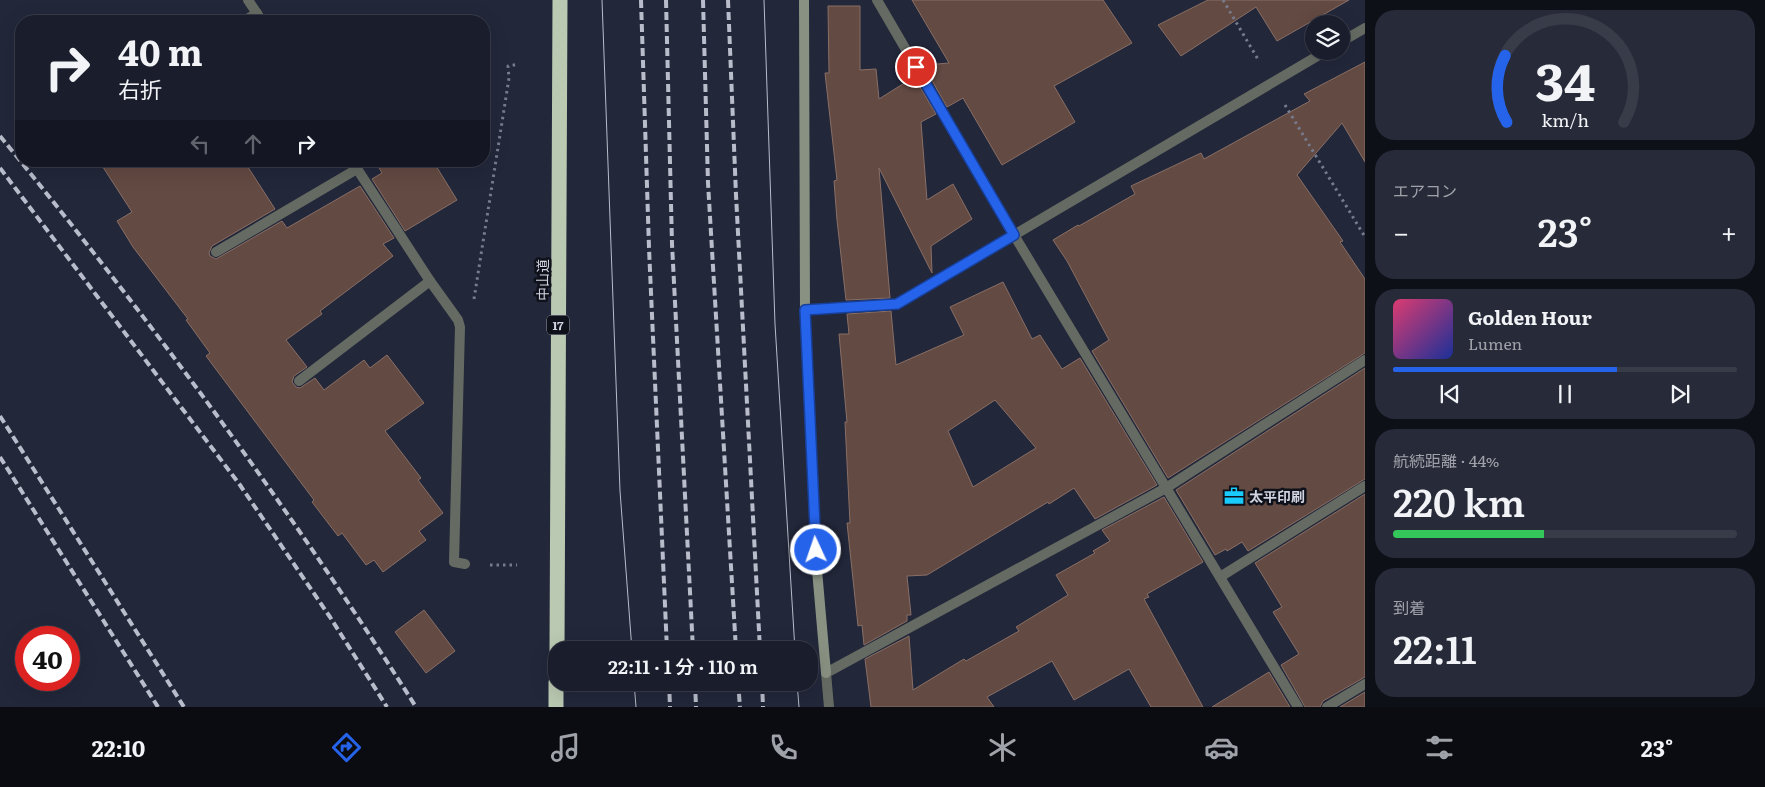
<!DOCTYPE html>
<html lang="ja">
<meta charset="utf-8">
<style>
:root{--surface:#1a1d2c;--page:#272a38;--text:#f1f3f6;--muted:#9fa2a9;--line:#383b48;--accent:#2563eb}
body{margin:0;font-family:Literata,"Noto Sans JP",serif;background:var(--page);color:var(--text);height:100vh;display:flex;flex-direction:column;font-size:19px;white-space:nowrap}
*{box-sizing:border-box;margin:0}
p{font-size:16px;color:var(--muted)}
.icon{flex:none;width:28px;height:28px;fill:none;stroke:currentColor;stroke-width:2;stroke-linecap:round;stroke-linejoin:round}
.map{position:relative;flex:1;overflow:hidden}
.sheet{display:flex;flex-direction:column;gap:10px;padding:10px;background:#0e1018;width:400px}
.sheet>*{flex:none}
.hud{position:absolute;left:15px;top:15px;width:475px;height:152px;border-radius:20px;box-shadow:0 5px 20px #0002,0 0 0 1px var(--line);background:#1a1d2c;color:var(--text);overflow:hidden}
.buttons{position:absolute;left:1305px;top:15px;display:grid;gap:10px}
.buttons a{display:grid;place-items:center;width:45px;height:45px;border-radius:50%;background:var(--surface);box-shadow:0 5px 20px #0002,0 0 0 1px var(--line);font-size:25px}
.speed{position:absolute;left:15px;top:626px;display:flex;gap:10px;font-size:25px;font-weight:700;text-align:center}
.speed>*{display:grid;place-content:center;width:65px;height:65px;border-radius:50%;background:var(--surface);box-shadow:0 5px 20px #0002,0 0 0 1px var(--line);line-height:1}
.speed .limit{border:8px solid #d22;background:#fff;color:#111}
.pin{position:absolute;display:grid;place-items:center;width:42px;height:42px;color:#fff;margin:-21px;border:2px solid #fff;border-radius:50%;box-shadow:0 1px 5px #0007}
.me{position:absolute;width:55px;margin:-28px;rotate:357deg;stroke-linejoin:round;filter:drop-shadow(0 0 4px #0008)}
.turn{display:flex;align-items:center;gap:18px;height:105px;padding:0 20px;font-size:22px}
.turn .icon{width:65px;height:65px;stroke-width:2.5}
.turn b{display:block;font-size:35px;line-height:42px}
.lanes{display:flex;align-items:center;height:48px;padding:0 20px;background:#0003;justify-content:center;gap:25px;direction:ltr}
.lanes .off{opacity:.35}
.big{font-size:38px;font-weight:600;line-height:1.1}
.sheet .card{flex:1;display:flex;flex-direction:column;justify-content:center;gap:8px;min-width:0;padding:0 18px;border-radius:20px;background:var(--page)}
.sheet .dial{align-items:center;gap:0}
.dial svg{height:130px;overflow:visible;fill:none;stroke:var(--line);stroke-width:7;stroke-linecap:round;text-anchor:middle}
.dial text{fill:var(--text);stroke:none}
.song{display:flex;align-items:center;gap:15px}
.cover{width:60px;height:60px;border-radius:8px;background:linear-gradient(135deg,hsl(340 70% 55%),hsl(230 70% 35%))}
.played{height:5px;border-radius:2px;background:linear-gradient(90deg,var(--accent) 65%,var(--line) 65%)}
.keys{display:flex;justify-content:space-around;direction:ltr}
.heat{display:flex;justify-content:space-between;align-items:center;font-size:28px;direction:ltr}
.charge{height:8px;border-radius:4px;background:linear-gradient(90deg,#34c759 44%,var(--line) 0)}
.trip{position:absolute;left:548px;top:641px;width:270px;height:50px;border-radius:20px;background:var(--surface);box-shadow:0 5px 20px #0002,0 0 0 1px var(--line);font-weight:600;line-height:50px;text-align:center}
.dock{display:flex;height:80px;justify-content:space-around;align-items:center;background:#0a0c12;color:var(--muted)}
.dock .icon{width:35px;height:35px}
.dock .current{color:var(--accent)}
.dock b{font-size:22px;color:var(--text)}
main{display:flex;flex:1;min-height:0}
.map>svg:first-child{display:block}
.building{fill:#634a42;stroke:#896f66;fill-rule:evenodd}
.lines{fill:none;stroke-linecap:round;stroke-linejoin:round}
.path{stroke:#777b8c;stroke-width:3;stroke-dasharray:2.5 4;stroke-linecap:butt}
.lane{stroke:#656b62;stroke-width:10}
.street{stroke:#656b62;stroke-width:10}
.secondary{stroke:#889182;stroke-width:10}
.highway{stroke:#bac9b1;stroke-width:15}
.tram{stroke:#b9bcca;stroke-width:1}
.rail{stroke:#b9bcca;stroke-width:4;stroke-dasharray:8 4;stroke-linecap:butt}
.route-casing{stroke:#184099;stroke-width:12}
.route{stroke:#2563eb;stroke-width:9}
.labels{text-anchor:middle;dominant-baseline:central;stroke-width:5;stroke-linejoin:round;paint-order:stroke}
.shield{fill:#0e1119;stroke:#9699a4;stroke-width:1}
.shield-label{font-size:12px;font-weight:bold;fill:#d0d3e0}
.street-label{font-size:14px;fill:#d0d3e0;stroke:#0e1119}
.poi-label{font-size:14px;font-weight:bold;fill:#d0d3e0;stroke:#0e1119;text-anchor:start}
</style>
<main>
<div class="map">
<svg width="1365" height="707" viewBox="0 0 1365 707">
<rect width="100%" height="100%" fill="#22273a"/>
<g class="building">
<polygon points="912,0 1103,0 1132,43 1054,86 1075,122 1002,165 963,98 947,107 926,70 937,64 949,63"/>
<polygon points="1208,0 1349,0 1277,41 1256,7 1181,56 1158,25"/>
<polygon points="828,6 860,6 860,70 876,69 879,99 914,77 936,114 921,122 927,200 953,184 972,219 931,246 932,273 879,168 890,298 846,300 837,220 834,181 837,180 825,73 829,73"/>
<polygon points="1365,62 1365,162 1342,123 1297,175 1343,241 1340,242 1365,279 1365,353 1168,478 1092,351 1109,340 1067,261 1053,240 1078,225 1079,226 1135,194 1131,186 1201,153 1204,159 1310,101 1304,94"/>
<polygon points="99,161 244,161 275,209 212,246 209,253 210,256 216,259 282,221 287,228 360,186 394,238 383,244 393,256 320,311 322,314 286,340 307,367 294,376 292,382 296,387 300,388 315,378 324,390 364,360 370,368 387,355 424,403 385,431 421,478 418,480 443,513 419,531 426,540 383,572 374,560 366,565 342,533 338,536 312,502 314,500 206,356 210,353 186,320 188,319 133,247 117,221 132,212"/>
<polygon points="375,161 433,161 457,200 405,231 372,179 382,173"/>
<path d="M 1003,282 L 1032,339 L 1040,335 L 1062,369 L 1080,358 L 1157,485 L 1095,519 L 1074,488 L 1049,504 L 1048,502 L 927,575 L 907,576 L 911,615 L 907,615 L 907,621 L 864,645 L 862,625 L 858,626 L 847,523 L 850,523 L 845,422 L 847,422 L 839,334 L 849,334 L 847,314 L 891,311 L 896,365 L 964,335 L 950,307 ZM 995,400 L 1036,448 L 973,487 L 948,431 Z"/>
<polygon points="1365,368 1365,479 1248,551 1242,542 1227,551 1226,549 1215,555 1176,490"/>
<polygon points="1365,494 1365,677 1323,701 1320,707 1305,707 1281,665 1299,654 1273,612 1282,607 1255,563"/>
<polygon points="1164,497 1203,562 1147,594 1149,597 1144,599 1203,707 1151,707 1129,669 1074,700 1052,661 987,697 994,707 871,707 865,659 909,636 913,690 964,659 966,661 1019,631 1016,627 1068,595 1056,575 1095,553 1093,551 1110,541 1102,530"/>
<polygon points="424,610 455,651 426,673 395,632"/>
<polygon points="1269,672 1290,707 1212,707"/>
<polygon points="1365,692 1365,707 1340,707"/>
</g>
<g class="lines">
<g class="path">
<polyline points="1223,0 1259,61"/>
<polyline points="1285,105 1365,237"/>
<polyline points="474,299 509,78 508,66 519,64"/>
<polyline points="490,565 517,565"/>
</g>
<g class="lane">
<polyline points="244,21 257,13"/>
<polyline points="1220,577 1365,486"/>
<polyline points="826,673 1166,488 1365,360"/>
<polyline points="1327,707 1365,684"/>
</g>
<g class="street">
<polyline points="248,0 262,21"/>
<polyline points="877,0 1014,235 1298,707"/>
<polyline points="1341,42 1365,28"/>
<polyline points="352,161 430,281 458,320 460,327 454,562 465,564"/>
<polyline points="216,252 357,169"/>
<polyline points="805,310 897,304 1326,51"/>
<polyline points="299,381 430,281"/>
<polyline points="826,673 829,707"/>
</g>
<polyline class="secondary" points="804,0 805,310 817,570 826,673"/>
<g class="highway">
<polyline points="557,650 560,0"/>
<polyline points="556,707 556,682"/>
</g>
<g class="tram">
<polyline points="602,0 620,491 632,650"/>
<polyline points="764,0 775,324 795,650"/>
<polyline points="634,682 636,707"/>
<polyline points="797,682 799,707"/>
</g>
<g class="rail">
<polyline points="641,0 649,248 667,650"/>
<polyline points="666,0 672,244 693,650"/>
<polyline points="703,0 708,183 736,650"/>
<polyline points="728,0 736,195 760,650"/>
<path d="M 0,136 C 149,318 290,508 416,707"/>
<polyline points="0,168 240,485 330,617 387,707"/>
<polyline points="0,416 184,707"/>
<polyline points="0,457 158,707"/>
<polyline points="669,682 670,707"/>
<polyline points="695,682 696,707"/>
<polyline points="738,682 740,707"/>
<polyline points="762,682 763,707"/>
</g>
</g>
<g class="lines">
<defs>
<polyline id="route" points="816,550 805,310 897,304 1014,235 916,67"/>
</defs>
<use href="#route" class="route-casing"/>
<use href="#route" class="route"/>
</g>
<defs>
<symbol id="office-bare" viewBox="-9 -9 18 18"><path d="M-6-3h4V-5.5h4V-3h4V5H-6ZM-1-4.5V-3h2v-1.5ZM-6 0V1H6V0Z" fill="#19cafc" stroke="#0e1119" stroke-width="2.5" paint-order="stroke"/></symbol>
</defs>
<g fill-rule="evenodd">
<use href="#office-bare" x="1220" y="482" width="28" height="28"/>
</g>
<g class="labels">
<rect class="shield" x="547" y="315.5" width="22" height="19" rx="4"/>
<g class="shield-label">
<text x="558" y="325">17</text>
</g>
<g class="street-label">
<text transform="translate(542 280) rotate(-90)">中山道</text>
</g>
<g class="poi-label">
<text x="1249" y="496">太平印刷</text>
</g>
</g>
</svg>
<div class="buttons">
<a><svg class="icon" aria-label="layers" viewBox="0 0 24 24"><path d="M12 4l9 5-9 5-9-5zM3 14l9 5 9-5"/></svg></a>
</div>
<div class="speed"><div class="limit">40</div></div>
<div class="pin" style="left:916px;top:67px;background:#d93025"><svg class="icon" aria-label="arrive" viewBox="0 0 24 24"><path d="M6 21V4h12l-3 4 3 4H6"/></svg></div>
<svg class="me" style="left:816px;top:550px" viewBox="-20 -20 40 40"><circle r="17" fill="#2563eb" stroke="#fff" stroke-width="3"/><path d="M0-11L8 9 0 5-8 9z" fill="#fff"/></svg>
<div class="trip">22:11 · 1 分 · 110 m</div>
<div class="hud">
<div class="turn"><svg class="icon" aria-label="right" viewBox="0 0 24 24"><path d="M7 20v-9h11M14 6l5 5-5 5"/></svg><div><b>40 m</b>右折</div></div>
<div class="lanes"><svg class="icon off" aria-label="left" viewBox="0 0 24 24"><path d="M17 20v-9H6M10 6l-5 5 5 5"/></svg><svg class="icon off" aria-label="ahead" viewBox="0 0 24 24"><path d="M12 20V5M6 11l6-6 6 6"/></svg><svg class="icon" aria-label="right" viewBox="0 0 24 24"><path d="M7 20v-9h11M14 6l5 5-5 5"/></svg></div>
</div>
</div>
<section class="sheet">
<div class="card dial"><svg viewBox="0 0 100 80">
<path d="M14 69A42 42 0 1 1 86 69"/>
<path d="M14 69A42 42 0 0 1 13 28" stroke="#2563eb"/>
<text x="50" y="56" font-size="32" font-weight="700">34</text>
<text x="50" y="72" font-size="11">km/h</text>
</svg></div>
<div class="card"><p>エアコン</p>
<div class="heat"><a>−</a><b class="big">23°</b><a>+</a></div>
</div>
<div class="card">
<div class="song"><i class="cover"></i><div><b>Golden Hour</b><p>Lumen</p></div></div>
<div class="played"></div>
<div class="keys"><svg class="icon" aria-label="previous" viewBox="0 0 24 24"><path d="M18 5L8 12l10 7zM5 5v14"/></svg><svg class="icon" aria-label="pause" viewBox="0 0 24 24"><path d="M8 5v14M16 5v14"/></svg><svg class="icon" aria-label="next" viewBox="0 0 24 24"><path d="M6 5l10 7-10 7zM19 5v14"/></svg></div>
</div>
<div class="card"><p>航続距離 · 44%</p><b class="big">220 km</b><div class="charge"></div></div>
<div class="card"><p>到着</p><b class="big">22:11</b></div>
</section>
</main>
<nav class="dock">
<b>22:10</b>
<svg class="icon current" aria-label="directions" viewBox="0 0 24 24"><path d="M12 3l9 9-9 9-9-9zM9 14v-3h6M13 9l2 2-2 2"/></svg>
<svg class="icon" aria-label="music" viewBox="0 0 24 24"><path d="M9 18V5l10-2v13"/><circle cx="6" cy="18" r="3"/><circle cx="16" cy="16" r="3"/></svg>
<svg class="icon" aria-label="phone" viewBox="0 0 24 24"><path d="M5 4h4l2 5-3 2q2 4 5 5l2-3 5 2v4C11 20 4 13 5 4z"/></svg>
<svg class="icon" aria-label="climate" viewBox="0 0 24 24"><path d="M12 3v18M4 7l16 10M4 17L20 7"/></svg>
<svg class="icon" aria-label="car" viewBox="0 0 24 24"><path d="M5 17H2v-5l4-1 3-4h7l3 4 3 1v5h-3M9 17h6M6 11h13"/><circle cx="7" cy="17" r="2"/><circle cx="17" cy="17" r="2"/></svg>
<svg class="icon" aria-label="filters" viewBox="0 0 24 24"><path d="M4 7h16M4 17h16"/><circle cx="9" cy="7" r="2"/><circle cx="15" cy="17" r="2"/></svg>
<b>23°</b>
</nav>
